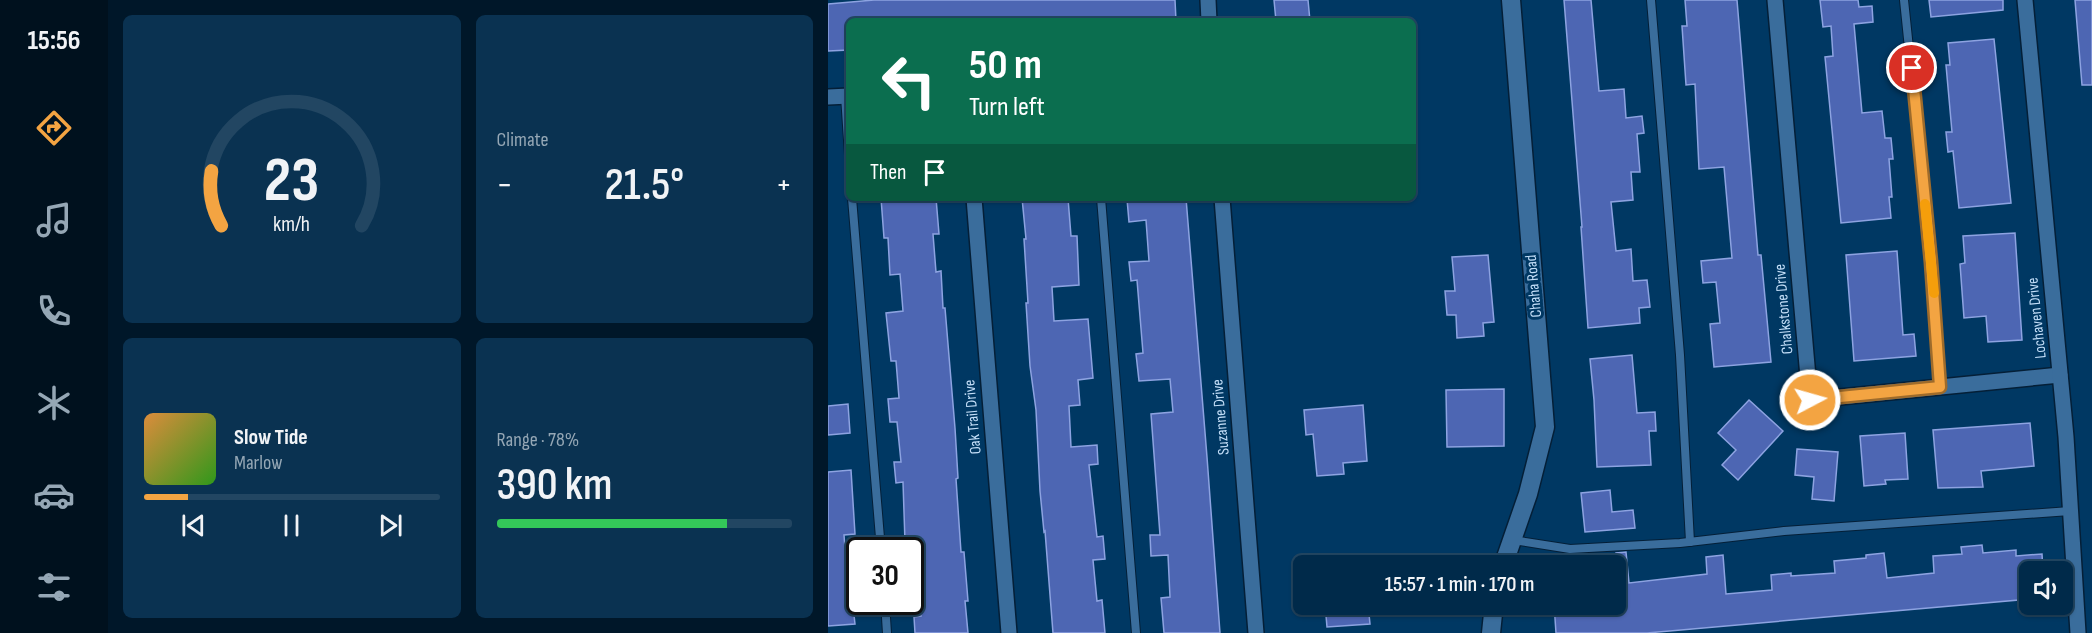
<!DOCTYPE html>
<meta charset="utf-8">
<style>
:root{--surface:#002a4a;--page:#0a3251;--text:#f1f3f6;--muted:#95a7b5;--line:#224662;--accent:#f3a442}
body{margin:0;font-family:"Sofia Sans Condensed",sans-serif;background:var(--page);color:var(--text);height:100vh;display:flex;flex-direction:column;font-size:22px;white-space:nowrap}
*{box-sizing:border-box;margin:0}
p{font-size:20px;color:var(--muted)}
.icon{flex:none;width:33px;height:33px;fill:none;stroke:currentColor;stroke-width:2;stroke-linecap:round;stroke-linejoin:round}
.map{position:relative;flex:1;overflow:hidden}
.panel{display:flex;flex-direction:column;gap:15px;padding:15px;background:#001729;width:720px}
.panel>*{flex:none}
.guide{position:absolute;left:18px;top:18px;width:570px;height:183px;border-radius:9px;box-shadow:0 2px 4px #0004,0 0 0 2px var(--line);background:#0b6e4f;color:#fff;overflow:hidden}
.buttons{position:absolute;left:1191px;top:561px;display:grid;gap:12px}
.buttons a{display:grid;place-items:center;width:54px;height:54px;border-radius:9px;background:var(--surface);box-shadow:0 2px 4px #0004,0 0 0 2px var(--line);font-size:30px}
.speed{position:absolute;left:18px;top:537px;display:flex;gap:12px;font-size:30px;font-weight:700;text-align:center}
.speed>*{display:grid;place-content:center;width:78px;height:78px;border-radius:50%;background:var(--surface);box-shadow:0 2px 4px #0004,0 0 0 2px var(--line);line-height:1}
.speed .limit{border:3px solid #111;border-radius:9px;background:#fff;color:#111}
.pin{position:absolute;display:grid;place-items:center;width:51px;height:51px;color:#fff;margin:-26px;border:3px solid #fff;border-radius:50%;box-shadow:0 2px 6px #0007}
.me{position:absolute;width:66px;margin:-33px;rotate:84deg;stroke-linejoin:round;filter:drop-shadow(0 0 4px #0008)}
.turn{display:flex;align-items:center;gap:21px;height:126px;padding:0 24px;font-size:27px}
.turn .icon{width:78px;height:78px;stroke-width:2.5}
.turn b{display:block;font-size:42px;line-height:51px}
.then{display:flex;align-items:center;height:57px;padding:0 24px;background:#0003;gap:12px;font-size:22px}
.big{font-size:45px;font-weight:600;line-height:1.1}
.panel .card{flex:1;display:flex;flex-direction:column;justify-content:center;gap:9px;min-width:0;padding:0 21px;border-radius:9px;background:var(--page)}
.panel .dial{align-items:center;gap:0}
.dial svg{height:156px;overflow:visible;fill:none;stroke:var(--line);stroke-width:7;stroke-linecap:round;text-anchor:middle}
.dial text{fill:var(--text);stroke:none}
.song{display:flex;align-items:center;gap:18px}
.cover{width:72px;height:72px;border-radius:9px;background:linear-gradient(135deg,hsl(30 70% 55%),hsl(110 70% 35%))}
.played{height:6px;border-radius:3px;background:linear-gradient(90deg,var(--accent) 15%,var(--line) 15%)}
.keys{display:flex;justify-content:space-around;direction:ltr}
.heat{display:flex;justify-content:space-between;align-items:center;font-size:33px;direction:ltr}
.charge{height:9px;border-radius:4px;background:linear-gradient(90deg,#34c759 78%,var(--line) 0)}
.panel .tiles{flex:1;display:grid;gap:15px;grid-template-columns:repeat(2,1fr)}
.trip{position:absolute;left:465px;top:555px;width:333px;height:60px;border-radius:9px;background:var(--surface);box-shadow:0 2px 4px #0004,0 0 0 2px var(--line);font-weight:600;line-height:60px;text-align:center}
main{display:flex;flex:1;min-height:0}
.dock{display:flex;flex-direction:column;width:108px;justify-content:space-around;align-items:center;background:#00111e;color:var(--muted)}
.dock .icon{width:42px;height:42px}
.dock .selected{color:var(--accent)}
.dock b{font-size:27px;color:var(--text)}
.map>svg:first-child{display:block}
.building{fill:#4d66b3;stroke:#8da3e1;stroke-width:1.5}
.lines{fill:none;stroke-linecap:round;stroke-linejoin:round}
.lane-casing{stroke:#041f37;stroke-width:10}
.street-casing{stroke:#041f37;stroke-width:18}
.secondary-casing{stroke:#041f37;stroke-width:21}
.lane{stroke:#3a6d9c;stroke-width:8}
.street{stroke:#3a6d9c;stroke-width:15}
.secondary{stroke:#3a6d9c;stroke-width:18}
.route-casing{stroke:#9e6b2b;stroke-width:15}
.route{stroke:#f3a442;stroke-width:10}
.slow{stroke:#f59e0b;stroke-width:10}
.labels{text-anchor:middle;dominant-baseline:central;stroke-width:6;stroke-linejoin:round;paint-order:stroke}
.street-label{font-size:16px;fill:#c3def8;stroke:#003863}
</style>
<main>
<nav class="dock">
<b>15:56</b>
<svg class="icon selected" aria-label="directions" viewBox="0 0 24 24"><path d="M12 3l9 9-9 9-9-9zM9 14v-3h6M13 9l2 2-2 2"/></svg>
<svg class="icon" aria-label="music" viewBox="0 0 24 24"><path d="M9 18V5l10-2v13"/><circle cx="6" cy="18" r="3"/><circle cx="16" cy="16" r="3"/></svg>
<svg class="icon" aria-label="phone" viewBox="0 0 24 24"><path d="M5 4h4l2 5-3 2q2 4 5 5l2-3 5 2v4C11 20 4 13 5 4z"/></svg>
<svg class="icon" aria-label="climate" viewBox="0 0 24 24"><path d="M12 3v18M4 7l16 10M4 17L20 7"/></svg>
<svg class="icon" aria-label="car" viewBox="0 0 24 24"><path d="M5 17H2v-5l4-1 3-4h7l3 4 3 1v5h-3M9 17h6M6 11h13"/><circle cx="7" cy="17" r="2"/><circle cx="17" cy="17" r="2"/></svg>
<svg class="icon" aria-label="filters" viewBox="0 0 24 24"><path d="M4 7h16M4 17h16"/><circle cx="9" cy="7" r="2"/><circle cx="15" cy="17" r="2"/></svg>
</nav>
<section class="panel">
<div class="tiles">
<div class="card dial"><svg viewBox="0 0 100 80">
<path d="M14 69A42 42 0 1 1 86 69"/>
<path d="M14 69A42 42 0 0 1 9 41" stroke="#f3a442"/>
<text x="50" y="56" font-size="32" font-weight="700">23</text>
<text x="50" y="72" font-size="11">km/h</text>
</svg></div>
<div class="card"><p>Climate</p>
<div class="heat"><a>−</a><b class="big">21.5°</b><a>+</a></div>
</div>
<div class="card">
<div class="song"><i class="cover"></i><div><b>Slow Tide</b><p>Marlow</p></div></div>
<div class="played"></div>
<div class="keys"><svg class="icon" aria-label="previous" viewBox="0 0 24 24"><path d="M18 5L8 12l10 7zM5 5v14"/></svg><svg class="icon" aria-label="pause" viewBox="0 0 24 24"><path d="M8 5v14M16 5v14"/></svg><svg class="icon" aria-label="next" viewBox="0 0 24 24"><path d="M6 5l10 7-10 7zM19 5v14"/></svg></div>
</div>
<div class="card"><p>Range · 78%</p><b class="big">390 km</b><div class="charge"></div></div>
</div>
</section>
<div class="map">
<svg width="1264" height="633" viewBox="0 0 1264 633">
<rect width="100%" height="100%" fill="#003863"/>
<g class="building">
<polygon points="46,0 347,0 348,21 21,21 21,50 0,51 0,4"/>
<polygon points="446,0 480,0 482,21 448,21"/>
<polygon points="736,0 763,0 771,91 796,89 798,118 814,116 816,133 809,134 812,172 803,172 805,200 783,202 788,251 803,249 805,281 819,280 822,307 811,308 812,323 760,328 753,227 754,227"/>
<polygon points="857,0 909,0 930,255 933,255 943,362 886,367 882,324 892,323 888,282 875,283 873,261 904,258 896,167 871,169 867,84 858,85 854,26 859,26"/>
<polygon points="992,0 1030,0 1031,7 1044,6 1045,22 1026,24 1034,113 1054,111 1057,138 1063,138 1065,159 1061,159 1064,197 1061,197 1063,218 1013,223 997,57 1005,56 1003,26 995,27"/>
<polygon points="1101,0 1175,0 1175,10 1103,17"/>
<polygon points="1247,0 1264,0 1264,85 1254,85"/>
<polygon points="1166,39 1183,203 1131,208 1125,151 1120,152 1118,132 1124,132 1118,65 1122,65 1120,43"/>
<polygon points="53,198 108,198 111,234 105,234 108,272 113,271 115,308 117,308 127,428 130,478 128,479 133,552 136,552 140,601 137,601 140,633 87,633 86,617 93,616 87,541 77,542 75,482 68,483 66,462 73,462 69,422 62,422 60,399 71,398 68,361 63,361 58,313 75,311 72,274 62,275 60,238 56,238"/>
<polygon points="194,198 240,198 243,236 249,236 251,285 224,287 226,321 260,319 265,378 250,380 252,405 241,406 243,447 269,445 270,464 261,465 269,537 275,536 277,559 265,560 269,601 274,600 277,633 225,633 217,531 216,532 212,491 208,410 202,366 198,303 200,303 196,239 198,239"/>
<polygon points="358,198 379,457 392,633 336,633 333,598 342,597 340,555 323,556 322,535 332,535 323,414 345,412 342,379 311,381 308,354 315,353 309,280 303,281 301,262 321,261 318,220 301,222 299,199"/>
<polygon points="1187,233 1194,340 1160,342 1158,316 1136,318 1132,264 1137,263 1135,236"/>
<polygon points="1069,251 1075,335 1086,334 1088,356 1026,361 1018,255"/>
<polygon points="660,255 666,322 655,323 656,336 629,338 628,315 619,315 617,291 627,291 624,257"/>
<polygon points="804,355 809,413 827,412 828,431 821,431 823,465 769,467 766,400 762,359"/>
<polygon points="676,389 676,446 619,447 618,390"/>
<polygon points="921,400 955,431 910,480 894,465 908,450 890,433"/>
<polygon points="20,404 22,433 0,435 0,406"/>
<polygon points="535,405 539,461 515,463 516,474 489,476 485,434 478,435 476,410"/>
<polygon points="1202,423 1206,466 1153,471 1155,487 1110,488 1105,430"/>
<polygon points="1077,433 1080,479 1057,480 1058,484 1036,486 1032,436"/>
<polygon points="969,449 1010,452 1006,501 984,499 986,477 967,475"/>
<polygon points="23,470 27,534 16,535 19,576 21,576 22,598 24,598 27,624 0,626 0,472"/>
<polygon points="782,490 784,512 805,510 807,528 757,532 753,493"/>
<polygon points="1154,545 1155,553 1188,550 1188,556 1214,554 1215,572 1202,572 1202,599 819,633 728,633 726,604 788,604 788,553 798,552 801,583 879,574 878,557 895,555 898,594 944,590 943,575 963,573 963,576 1007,573 1006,561 1038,558 1038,555 1056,553 1059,578 1106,573 1105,556 1134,554 1133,547"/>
<polygon points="497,604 540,604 542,624 499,627"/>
</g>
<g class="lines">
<defs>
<g id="lane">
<polyline points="823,0 852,355 862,542"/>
<polyline points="1076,0 1101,242 1112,387"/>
<polyline points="17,96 21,155"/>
<polyline points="24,198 53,550"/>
<polyline points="273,198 308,633"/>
<polyline points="685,540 742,549 852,543 956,531 1242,511"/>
<polyline points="57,602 59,633"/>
</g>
<g id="street">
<polyline points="380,0 381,21"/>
<polyline points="947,0 982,400 1232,375"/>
<polyline points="1197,0 1238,437 1250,633"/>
<polyline points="0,97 21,96"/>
<polyline points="146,198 181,633"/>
<polyline points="394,198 428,633"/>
</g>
<g id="secondary">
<polyline points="675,566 700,494 717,427 683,0"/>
<polyline points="663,633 666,604"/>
</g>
</defs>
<use href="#lane" class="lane-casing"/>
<use href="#street" class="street-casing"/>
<use href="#secondary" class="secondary-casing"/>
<use href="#lane" class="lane"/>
<use href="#street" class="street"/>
<use href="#secondary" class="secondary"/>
</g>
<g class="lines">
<defs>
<polyline id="route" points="982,400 1112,387 1103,262 1084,68"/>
</defs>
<use href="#route" class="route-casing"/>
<use href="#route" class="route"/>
<polyline class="slow" points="1097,204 1106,293"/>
</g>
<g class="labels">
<g class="street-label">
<text transform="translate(706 286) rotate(-95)">Chaha Road</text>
<text transform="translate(956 309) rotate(-95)">Chalkstone Drive</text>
<text transform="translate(1209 318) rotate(-96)">Lochaven Drive</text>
<text transform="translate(145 417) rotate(-95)">Oak Trail Drive</text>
<text transform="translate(393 417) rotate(-95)">Suzanne Drive</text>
</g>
</g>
</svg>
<div class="buttons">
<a><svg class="icon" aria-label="sound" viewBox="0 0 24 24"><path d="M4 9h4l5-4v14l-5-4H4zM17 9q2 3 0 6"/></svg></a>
</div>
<div class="speed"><div class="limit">30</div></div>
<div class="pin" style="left:1084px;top:68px;background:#d93025"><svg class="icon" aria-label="arrive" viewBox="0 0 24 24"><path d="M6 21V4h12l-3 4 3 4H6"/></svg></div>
<svg class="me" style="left:982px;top:400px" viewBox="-20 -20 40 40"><circle r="17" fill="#f3a442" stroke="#fff" stroke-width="3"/><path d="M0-11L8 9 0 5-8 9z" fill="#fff"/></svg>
<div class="trip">15:57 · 1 min · 170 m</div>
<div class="guide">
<div class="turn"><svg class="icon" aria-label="left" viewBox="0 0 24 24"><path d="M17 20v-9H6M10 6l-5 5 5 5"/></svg><div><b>50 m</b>Turn left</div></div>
<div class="then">Then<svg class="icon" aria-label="arrive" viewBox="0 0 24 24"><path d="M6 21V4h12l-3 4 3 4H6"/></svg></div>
</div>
</div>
</main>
